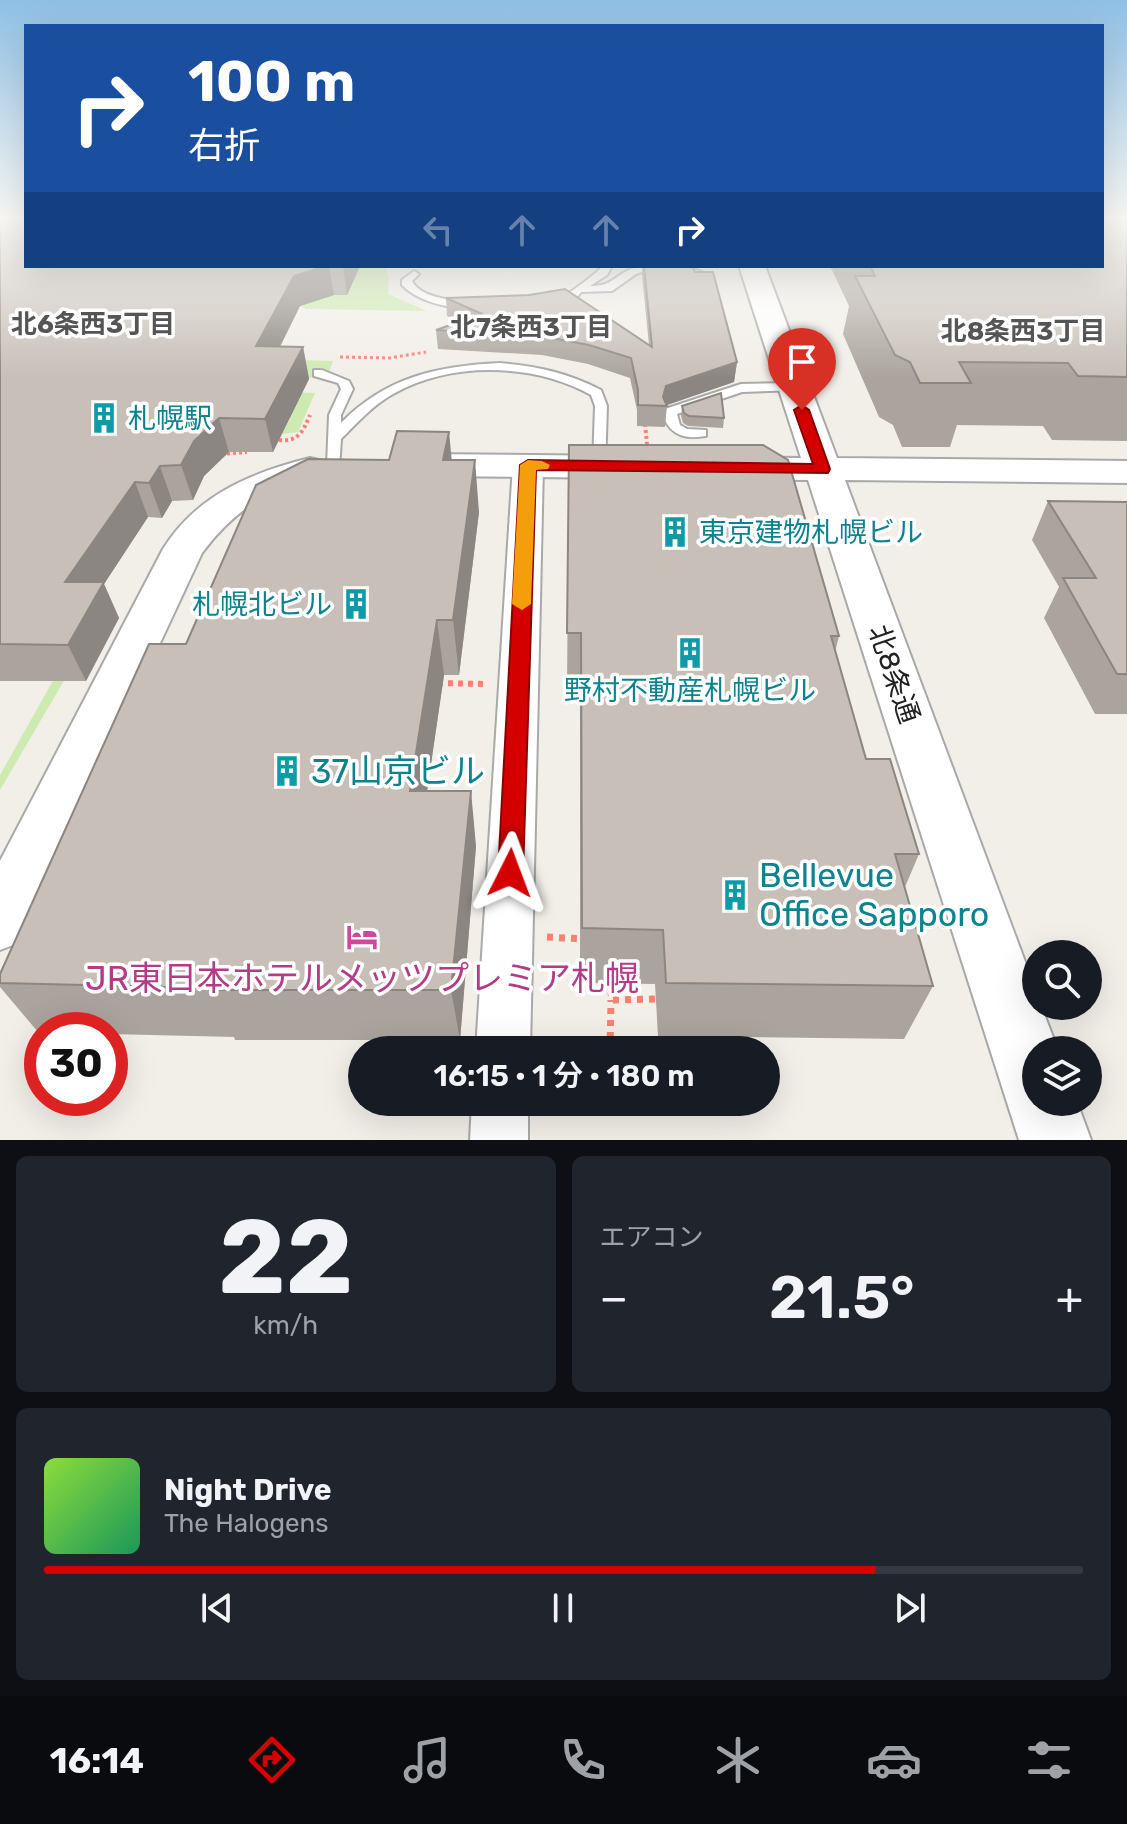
<!DOCTYPE html>
<html lang="ja">
<meta charset="utf-8">
<style>
:root{--surface:#171b24;--page:#20242c;--text:#f1f3f6;--muted:#9ea1a6;--line:#363941;--accent:#d40000}
body{margin:0;font-family:Rubik,"Noto Sans JP",sans-serif;background:var(--page);color:var(--text);height:100vh;display:flex;flex-direction:column;font-size:30px;white-space:nowrap}
*{box-sizing:border-box;margin:0}
p{font-size:26px;color:var(--muted)}
.icon{flex:none;width:44px;height:44px;fill:none;stroke:currentColor;stroke-width:2;stroke-linecap:round;stroke-linejoin:round}
.map{position:relative;height:1140px;overflow:hidden}
.details{display:flex;flex-direction:column;gap:16px;padding:16px;background:#0d0f14;flex:1}
.details>*{flex:none}
.hud{position:absolute;left:24px;top:24px;width:1080px;height:244px;border-radius:0px;box-shadow:0 8px 32px #0002;background:#1a4fa0;color:#fff;overflow:hidden}
.tools{position:absolute;left:1022px;top:940px;display:grid;gap:16px}
.tools a{display:grid;place-items:center;width:80px;height:80px;border-radius:50%;background:var(--surface);box-shadow:0 8px 32px #0002;font-size:40px}
.speed{position:absolute;left:24px;top:1012px;display:flex;gap:16px;font-size:40px;font-weight:700;text-align:center}
.speed>*{display:grid;place-content:center;width:104px;height:104px;border-radius:50%;background:var(--surface);box-shadow:0 8px 32px #0002;line-height:1}
.speed .limit{border:12px solid #d22;background:#fff;color:#111}
.pin{position:absolute;display:grid;place-items:center;width:68px;height:68px;color:#fff;margin:-82px -34px;border-radius:50% 50% 50% 0;rotate:-45deg;box-shadow:0 0 8px #0007}
.pin .icon{rotate:45deg}
.me{position:absolute;width:88px;margin:-44px;rotate:3deg;stroke-linejoin:round;filter:drop-shadow(0 0 6px #0008)}
.turn{display:flex;align-items:center;gap:28px;height:168px;padding:0 32px;font-size:36px}
.turn .icon{width:104px;height:104px;stroke-width:2.5}
.turn b{display:block;font-size:56px;line-height:68px}
.lanes{display:flex;align-items:center;height:76px;padding:0 32px;background:#0003;justify-content:center;gap:40px;direction:ltr}
.lanes .off{opacity:.35}
.big{font-size:60px;font-weight:600;line-height:1.1}
.details .card{flex:1;display:flex;flex-direction:column;justify-content:center;gap:12px;min-width:0;padding:0 28px;border-radius:12px;background:var(--page)}
.details .dial{align-items:center;gap:0}
.dial b{font-size:104px;line-height:1}
.song{display:flex;align-items:center;gap:24px}
.cover{width:96px;height:96px;border-radius:12px;background:linear-gradient(135deg,hsl(90 70% 55%),hsl(150 70% 35%))}
.played{height:8px;border-radius:4px;background:linear-gradient(90deg,var(--accent) 80%,var(--line) 80%)}
.keys{display:flex;justify-content:space-around;direction:ltr}
.heat{display:flex;justify-content:space-between;align-items:center;font-size:44px;direction:ltr}
.details .tiles{flex:1;display:grid;gap:16px;grid-template-columns:1fr 1fr}
.card:last-child{grid-column:span 2}
.trip{position:absolute;left:348px;top:1036px;width:432px;height:80px;border-radius:40px;background:var(--surface);box-shadow:0 8px 32px #0002;font-weight:600;line-height:80px;text-align:center}
.tabs{display:flex;height:128px;justify-content:space-around;align-items:center;background:#090b0e;color:var(--muted)}
.tabs .icon{width:56px;height:56px}
.tabs .current{color:var(--accent)}
.tabs b{font-size:36px;color:var(--text)}
.map>svg:first-child{display:block}
.grass{fill:#cdebb0}
.lines{fill:none;stroke-linecap:round;stroke-linejoin:round}
.service-casing{stroke:#a9a9a9;stroke-width:4}
.minor-casing{stroke:#a9a9a9;stroke-width:4}
.tertiary-casing{stroke:#a9a9a9;stroke-width:4}
.path-far3{stroke:#fa8072;stroke-width:3;stroke-dasharray:3 3;stroke-linecap:butt}
.path-far2{stroke:#fa8072;stroke-width:4;stroke-dasharray:3 3;stroke-linecap:butt}
.path-far1{stroke:#fa8072;stroke-width:6;stroke-dasharray:5 5;stroke-linecap:butt}
.path{stroke:#fa8072;stroke-width:7;stroke-dasharray:6 6;stroke-linecap:butt}
.service{fill:#fff;fill-rule:evenodd}
.minor{fill:#fff;fill-rule:evenodd}
.tertiary{fill:#fff;fill-rule:evenodd}
.wall{fill:#aba49e}
.shaded-wall{fill:#8b8681}
.building{fill:#c7bfb8;stroke:#8b8681;stroke-width:2}
.route{fill:#d40000;stroke:#8a0000;stroke-width:2}
.slow{fill:#f59e0b}
.labels{text-anchor:middle;dominant-baseline:central;stroke-width:7;stroke-linejoin:round;paint-order:stroke}
.far-neighbourhood-label{font-size:26px;font-weight:bold;fill:#555;stroke:#fff}
.culture-label{font-size:28px;fill:#0d838f;stroke:#fff;text-anchor:start}
.street-label{font-size:28px;fill:#222;stroke:#fff}
.near-culture-label{font-size:34px;fill:#0d838f;stroke:#fff;text-anchor:start}
.near-hotel-label{font-size:34px;fill:#b23c85;stroke:#fff}
</style>
<div class="map">
<svg width="1127" height="1140" viewBox="0 0 1127 1140">
<rect width="100%" height="100%" fill="#f2efe9"/>
<g class="grass">
<polygon points="360,266 385,266 389,278 388,294 427,311 307,309 297,306 356,275"/>
<polygon points="300,360 333,361 327,377 294,378 290,392 315,393 298,432 282,434 290,419 284,418 291,403 275,396 290,363"/>
<polygon points="72,667 0,790 0,775 55,677"/>
</g>
<g class="lines">
<defs>
<g id="service">
<path d="M 602,266 L 612,266 L 607,275 L 590,286 C 612,286 613,277 631,269 C 650,261 682,265 702,272 L 706,285 L 697,287 L 693,276 L 681,271 L 645,271 L 636,274 L 612,291 L 581,292 C 575,301 565,308 554,306 L 554,302 C 563,298 597,274 602,266 Z"/>
<path d="M 414,271 L 419,274 L 412,281 C 423,301 455,297 472,307 L 467,310 C 444,306 419,302 402,285 L 402,280 Z"/>
<path d="M 500,363 C 537,366 568,373 601,390 L 607,406 L 605,468 L 595,468 L 593,465 L 595,406 L 591,395 C 533,363 452,361 393,394 C 373,405 357,423 341,439 L 339,469 L 334,470 L 327,466 L 329,415 L 341,389 L 338,383 L 314,376 L 314,370 L 322,370 L 349,381 L 353,389 L 341,415 L 341,423 C 386,377 437,366 500,363 Z"/>
<path d="M 794,383 L 798,384 L 798,390 L 742,392 L 677,414 L 680,425 L 687,429 L 706,430 L 706,436 C 688,439 672,437 664,418 L 665,409 L 741,384 Z"/>
</g>
<g id="minor">
<polygon points="528,456 538,459 543,465 530,1050 476,1050 513,465 518,459"/>
<polygon points="472,1102 528,1102 528,1140 470,1140"/>
</g>
<g id="tertiary">
<polygon points="739,266 765,266 837,458 1127,461 1127,483 845,480 1036,991 1036,1006 1041,1006 1058,1050 1036,1050 1036,1102 1077,1102 1091,1140 1019,1140 808,480 732,479 719,476 714,468 719,460 732,457 801,458"/>
<polygon points="420,454 626,456 639,459 644,467 639,475 626,478 420,476 407,473 402,465 407,457"/>
<path d="M 310,458 L 323,461 L 328,469 C 317,485 285,487 267,496 C 240,509 220,529 202,553 L 21,942 L 0,950 L 0,861 L 163,549 C 197,495 250,473 310,458 Z"/>
</g>
</defs>
<use href="#service" class="service-casing"/>
<use href="#minor" class="minor-casing"/>
<use href="#tertiary" class="tertiary-casing"/>
<polyline class="path-far3" points="340,357 389,358 426,352"/>
<g class="path-far2">
<polyline points="645,424 647,444"/>
<path d="M 279,440 C 299,442 303,431 310,415"/>
<polyline points="221,454 247,452"/>
</g>
<polyline class="path-far1" points="438,683 484,684"/>
<g class="path">
<polyline points="547,937 585,939"/>
<polyline points="612,978 611,1000 656,999"/>
<polyline points="610,1050 611,1000"/>
</g>
<use href="#service" class="service"/>
<use href="#minor" class="minor"/>
<use href="#tertiary" class="tertiary"/>
</g>
<g class="wall">
<polygon points="0,219 26,266 360,266 347,295 334,295 300,306 280,347 303,347 309,379 273,452 229,452 204,476 193,500 172,501 162,518 148,517 104,584 119,618 86,681 0,681"/>
<polygon points="1127,219 1127,441 1052,440 1043,426 957,425 950,447 902,447 893,425 879,417 843,334 849,306 830,266 1102,266"/>
<polygon points="642,266 692,266 737,362 734,382 667,405 665,427 637,426 637,410 630,378 588,364 542,355 438,349 436,330 459,322 447,316 446,298 649,345 642,275"/>
<polygon points="682,406 724,418 723,428 688,426 683,423 681,416"/>
<polygon points="569,445 839,636 835,652 866,759 919,854 905,887 933,986 904,1039 658,1036 655,984 580,983 580,692 567,691"/>
<polygon points="389,460 452,460 479,512 459,675 444,675 427,791 476,846 460,1040 235,1040 234,1037 110,1034 110,1030 42,1030 42,1032 38,1032 0,987 0,974 186,644"/>
<polygon points="1048,501 1127,502 1127,714 1095,714 1044,618 1059,587 1032,540"/>
</g>
<g class="shaded-wall">
<polygon points="326,266 329,266 334,295 300,306 264,378 256,346 294,276"/>
<polygon points="343,266 360,266 347,295"/>
<polygon points="303,347 309,379 273,452 265,419"/>
<polygon points="737,362 734,382 664,406 663,397 666,386"/>
<polygon points="219,418 229,452 204,476 193,500 181,465 194,441"/>
<polygon points="449,432 454,483 443,460"/>
<polygon points="475,460 479,512 459,675 453,620"/>
<polygon points="160,466 172,501 162,518 149,483"/>
<polygon points="135,482 148,517 104,584 119,618 86,681 68,645 65,582"/>
<polygon points="437,620 444,675 419,846 410,791"/>
<polygon points="471,791 476,846 460,1040 451,990"/>
</g>
<g class="building">
<polygon points="0,219 26,219 26,266 326,266 294,276 256,346 303,347 265,419 219,418 194,441 181,465 160,466 149,483 135,482 65,582 104,582 68,645 0,644"/>
<polygon points="1102,219 1127,219 1127,377 1078,376 1068,363 959,362 971,383 920,383 910,362 895,355 855,276 875,276 870,266 1102,266"/>
<polygon points="644,266 692,266 695,272 713,272 737,362 666,386 663,397 667,406 638,405 638,390 631,358 589,345 542,336 436,330 482,314 446,298 529,295 565,289 652,347"/>
<polygon points="721,393 724,418 689,416 684,413 682,406"/>
<polygon points="397,431 449,432 443,460 475,460 453,620 437,620 410,791 471,791 451,990 209,990 209,988 0,983 0,974 149,644 186,644 256,485 308,459 389,460"/>
<polygon points="569,445 763,445 788,460 839,636 831,636 866,759 890,759 919,854 895,854 933,986 666,983 663,930 582,928 581,633 567,633"/>
<polygon points="1048,501 1127,502 1127,674 1117,674 1063,578 1096,578"/>
</g>
<linearGradient id="sky" x2="0" y2="1"><stop stop-color="#8fc0e4"/><stop offset="0.58" stop-color="#f9f8f5"/><stop offset="1" stop-color="#f9f8f5" stop-opacity="0"/></linearGradient>
<rect width="1127" height="378" fill="url(#sky)"/>
<polygon class="route" points="802,405 809,410 830,469 828,473 536,470 523,873 519,881 510,884 501,881 498,873 520,465 528,460 813,464 794,410"/>
<polygon class="slow" points="542,461 550,465 548,469 536,470 531,604 522,610 512,604 520,465 528,460"/>
<defs>
<symbol id="building-bare" viewBox="-9 -9 18 18"><path d="M-4-6H4V6H1V3H-1V6H-4ZM-2.5-4.3h1.7v1.8h-1.7ZM.8-4.3h1.7v1.8H.8ZM-2.5-1h1.7V.8h-1.7ZM.8-1h1.7V.8H.8Z" fill="#0f9aa8" stroke="#fff" stroke-width="2.5" paint-order="stroke"/></symbol>
<symbol id="hotel-bare" viewBox="-9 -9 18 18"><path d="M-6-4.5h1.5V1H6V5H4.5V3h-9V5H-6ZM-4 0a1.8 1.8 0 1 1 3.6 0ZM.5 0V-2.5h3Q6-2.5 6 0Z" fill="#d1479c" stroke="#fff" stroke-width="2.5" paint-order="stroke"/></symbol>
</defs>
<g fill-rule="evenodd">
<use href="#building-bare" x="82" y="396" width="44" height="44"/>
<use href="#building-bare" x="653" y="510" width="44" height="44"/>
<use href="#building-bare" x="334" y="582" width="44" height="44"/>
<use href="#building-bare" x="668" y="631" width="44" height="44"/>
<use href="#building-bare" x="265" y="749" width="44" height="44"/>
<use href="#building-bare" x="713" y="873" width="44" height="44"/>
<use href="#hotel-bare" x="340" y="915" width="44" height="44"/>
</g>
<g class="labels">
<g class="far-neighbourhood-label">
<text x="93" y="324">北6条西3丁目</text>
<text x="531" y="327">北7条西3丁目</text>
<text x="1023" y="331">北8条西3丁目</text>
</g>
<g class="culture-label">
<text x="128" y="418">札幌駅</text>
<text x="699" y="532">東京建物札幌ビル</text>
<text x="332" y="604" text-anchor="end">札幌北ビル</text>
<text x="690" y="690" text-anchor="middle">野村不動産札幌ビル</text>
</g>
<g class="street-label">
<text transform="translate(894 674) rotate(71)">北8条通</text>
</g>
<g class="near-culture-label">
<text x="311" y="771">37山京ビル</text>
<text x="759" y="875">Bellevue<tspan x="759" dy="39">Office Sapporo</tspan></text>
</g>
<g class="near-hotel-label">
<text x="362" y="978">JR東日本ホテルメッツプレミア札幌</text>
</g>
</g>
</svg>
<div class="tools">
<a><svg class="icon" aria-label="search" viewBox="0 0 24 24"><circle cx="10" cy="10" r="6"/><path d="M15 15l6 6"/></svg></a>
<a><svg class="icon" aria-label="layers" viewBox="0 0 24 24"><path d="M12 4l9 5-9 5-9-5zM3 14l9 5 9-5"/></svg></a>
</div>
<div class="speed"><div class="limit">30</div></div>
<div class="pin" style="left:802px;top:410px;background:#d93025"><svg class="icon" aria-label="arrive" viewBox="0 0 24 24"><path d="M6 21V4h12l-3 4 3 4H6"/></svg></div>
<svg class="me" style="left:510px;top:873px" viewBox="-20 -20 40 40"><path d="M0-17L14 15 0 8-14 15z" fill="#d40000" stroke="#fff" stroke-width="4"/></svg>
<div class="trip">16:15 · 1 分 · 180 m</div>
<div class="hud">
<div class="turn"><svg class="icon" aria-label="right" viewBox="0 0 24 24"><path d="M7 20v-9h11M14 6l5 5-5 5"/></svg><div><b>100 m</b>右折</div></div>
<div class="lanes"><svg class="icon off" aria-label="left" viewBox="0 0 24 24"><path d="M17 20v-9H6M10 6l-5 5 5 5"/></svg><svg class="icon off" aria-label="ahead" viewBox="0 0 24 24"><path d="M12 20V5M6 11l6-6 6 6"/></svg><svg class="icon off" aria-label="ahead" viewBox="0 0 24 24"><path d="M12 20V5M6 11l6-6 6 6"/></svg><svg class="icon" aria-label="right" viewBox="0 0 24 24"><path d="M7 20v-9h11M14 6l5 5-5 5"/></svg></div>
</div>
</div>
<section class="details">
<div class="tiles">
<div class="card dial"><b>22</b><p>km/h</p></div>
<div class="card"><p>エアコン</p>
<div class="heat"><a>−</a><b class="big">21.5°</b><a>+</a></div>
</div>
<div class="card">
<div class="song"><i class="cover"></i><div><b>Night Drive</b><p>The Halogens</p></div></div>
<div class="played"></div>
<div class="keys"><svg class="icon" aria-label="previous" viewBox="0 0 24 24"><path d="M18 5L8 12l10 7zM5 5v14"/></svg><svg class="icon" aria-label="pause" viewBox="0 0 24 24"><path d="M8 5v14M16 5v14"/></svg><svg class="icon" aria-label="next" viewBox="0 0 24 24"><path d="M6 5l10 7-10 7zM19 5v14"/></svg></div>
</div>
</div>
</section>
<nav class="tabs">
<b>16:14</b>
<svg class="icon current" aria-label="directions" viewBox="0 0 24 24"><path d="M12 3l9 9-9 9-9-9zM9 14v-3h6M13 9l2 2-2 2"/></svg>
<svg class="icon" aria-label="music" viewBox="0 0 24 24"><path d="M9 18V5l10-2v13"/><circle cx="6" cy="18" r="3"/><circle cx="16" cy="16" r="3"/></svg>
<svg class="icon" aria-label="phone" viewBox="0 0 24 24"><path d="M5 4h4l2 5-3 2q2 4 5 5l2-3 5 2v4C11 20 4 13 5 4z"/></svg>
<svg class="icon" aria-label="climate" viewBox="0 0 24 24"><path d="M12 3v18M4 7l16 10M4 17L20 7"/></svg>
<svg class="icon" aria-label="car" viewBox="0 0 24 24"><path d="M5 17H2v-5l4-1 3-4h7l3 4 3 1v5h-3M9 17h6M6 11h13"/><circle cx="7" cy="17" r="2"/><circle cx="17" cy="17" r="2"/></svg>
<svg class="icon" aria-label="filters" viewBox="0 0 24 24"><path d="M4 7h16M4 17h16"/><circle cx="9" cy="7" r="2"/><circle cx="15" cy="17" r="2"/></svg>
</nav>
